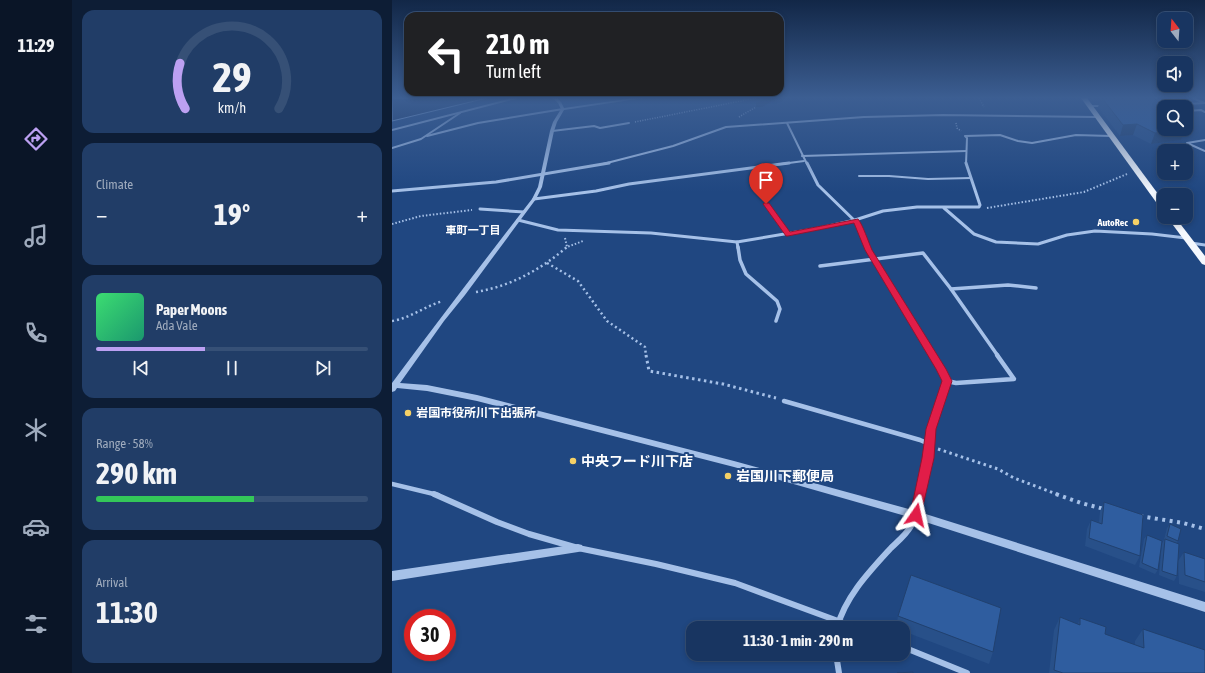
<!DOCTYPE html>
<meta charset="utf-8">
<style>
:root{--surface:#183561;--page:#213d67;--text:#f1f3f6;--muted:#9fabbd;--line:#365076;--accent:#bca0f2}
body{margin:0;font-family:"Asap Condensed","Noto Sans JP",sans-serif;background:var(--page);color:var(--text);height:100vh;display:flex;flex-direction:column;font-size:15px;white-space:nowrap}
*{box-sizing:border-box;margin:0}
p{font-size:13px;color:var(--muted)}
.icon{flex:none;width:22px;height:22px;fill:none;stroke:currentColor;stroke-width:2;stroke-linecap:round;stroke-linejoin:round}
.map{position:relative;flex:1;overflow:hidden}
.sheet{display:flex;flex-direction:column;gap:10px;padding:10px;background:#0d1d35;width:320px}
.sheet>*{flex:none}
.banner{position:absolute;left:12px;top:12px;width:380px;height:84px;border-radius:12px;box-shadow:0 2px 6px #0003,0 0 0 1px var(--line);background:#202124;color:#fff;overflow:hidden}
.needle{width:26px;rotate:343deg}
.tools{position:absolute;left:765px;top:12px;display:grid;gap:8px}
.tools a{display:grid;place-items:center;width:36px;height:36px;border-radius:8px;background:var(--surface);box-shadow:0 2px 6px #0003,0 0 0 1px var(--line);font-size:20px}
.speed{position:absolute;left:12px;top:609px;display:flex;gap:8px;font-size:20px;font-weight:700;text-align:center}
.speed>*{display:grid;place-content:center;width:52px;height:52px;border-radius:50%;background:var(--surface);box-shadow:0 2px 6px #0003,0 0 0 1px var(--line);line-height:1}
.speed .limit{border:6px solid #d22;background:#fff;color:#111}
.pin{position:absolute;display:grid;place-items:center;width:34px;height:34px;color:#fff;margin:-41px -17px;border-radius:50% 50% 50% 0;rotate:-45deg;box-shadow:0 0 4px #0007}
.pin .icon{rotate:45deg}
.me{position:absolute;width:44px;margin:-22px;rotate:11deg;stroke-linejoin:round;filter:drop-shadow(0 0 3px #0008)}
.turn{display:flex;align-items:center;gap:14px;height:84px;padding:0 16px;font-size:18px}
.turn .icon{width:52px;height:52px;stroke-width:2.5}
.turn b{display:block;font-size:28px;line-height:34px}
.big{font-size:30px;font-weight:700;line-height:1.1}
.sheet .tile{flex:1;display:flex;flex-direction:column;justify-content:center;gap:6px;min-width:0;padding:0 14px;border-radius:12px;background:var(--page)}
.sheet .dial{align-items:center;gap:0}
.dial svg{height:104px;overflow:visible;fill:none;stroke:var(--line);stroke-width:7;stroke-linecap:round;text-anchor:middle}
.dial text{fill:var(--text);stroke:none}
.song{display:flex;align-items:center;gap:12px}
.cover{width:48px;height:48px;border-radius:6px;background:linear-gradient(135deg,hsl(140 70% 55%),hsl(160 70% 35%))}
.played{height:4px;border-radius:2px;background:linear-gradient(90deg,var(--accent) 40%,var(--line) 40%)}
.keys{display:flex;justify-content:space-around;direction:ltr}
.heat{display:flex;justify-content:space-between;align-items:center;font-size:22px;direction:ltr}
.charge{height:6px;border-radius:3px;background:linear-gradient(90deg,#34c759 58%,var(--line) 0)}
.trip{position:absolute;left:294px;top:621px;width:224px;height:40px;border-radius:12px;background:var(--surface);box-shadow:0 2px 6px #0003,0 0 0 1px var(--line);font-weight:700;line-height:40px;text-align:center}
main{display:flex;flex:1;min-height:0}
.tabs{display:flex;flex-direction:column;width:72px;justify-content:space-around;align-items:center;background:#0a1527;color:var(--muted)}
.tabs .icon{width:28px;height:28px}
.tabs .active{color:var(--accent)}
.tabs b{font-size:18px;color:var(--text)}
.map>svg:first-child{display:block}
.water{fill:#163360;stroke:#99bcea}
.lines{fill:none;stroke-linecap:round;stroke-linejoin:round}
.canal{fill:#163360;fill-rule:evenodd}
.path-far4{stroke:#a6c1e8;stroke-width:1.5;stroke-dasharray:1 1.5;stroke-linecap:butt}
.path-far3{stroke:#a6c1e8;stroke-width:2;stroke-dasharray:1.5 2;stroke-linecap:butt}
.path-far2{stroke:#a6c1e8;stroke-width:2.5;stroke-dasharray:2 3;stroke-linecap:butt}
.path-far1{stroke:#a6c1e8;stroke-width:3;stroke-dasharray:2.5 3.5;stroke-linecap:butt}
.path{stroke:#a6c1e8;stroke-width:4;stroke-dasharray:3 4.5;stroke-linecap:butt}
.service{stroke:#a6c1e8;stroke-width:2}
.minor-far4{stroke:#a6c1e8;stroke-width:2}
.minor-far3{stroke:#a6c1e8;stroke-width:3}
.minor-far2{stroke:#a6c1e8;stroke-width:3.5}
.minor-far1{stroke:#a6c1e8;stroke-width:4.5}
.minor{stroke:#a6c1e8;stroke-width:6}
.tertiary{fill:#a6c1e8;fill-rule:evenodd}
.trunk{fill:#f4f8fe;fill-rule:evenodd}
.wall{fill:#285089}
.shaded-wall{fill:#21416f}
.building{fill:#2f5d9f;stroke:#21416f}
.route{fill:#e11d48;stroke:#92132f}
.poi-dot{fill:#f6d166;stroke:#204781;stroke-width:1.5}
.labels{text-anchor:middle;dominant-baseline:central;stroke-width:4;stroke-linejoin:round;paint-order:stroke}
.far-poi-label{font-size:10px;font-weight:bold;fill:#fff;stroke:#204781;text-anchor:end}
.far-neighbourhood-label{font-size:11px;font-weight:bold;fill:#fff;stroke:#204781}
.poi-label{font-size:12px;font-weight:bold;fill:#fff;stroke:#204781;text-anchor:start}
.near-poi-label{font-size:14px;font-weight:bold;fill:#fff;stroke:#204781;text-anchor:start}
</style>
<main>
<nav class="tabs">
<b>11:29</b>
<svg class="icon active" aria-label="directions" viewBox="0 0 24 24"><path d="M12 3l9 9-9 9-9-9zM9 14v-3h6M13 9l2 2-2 2"/></svg>
<svg class="icon" aria-label="music" viewBox="0 0 24 24"><path d="M9 18V5l10-2v13"/><circle cx="6" cy="18" r="3"/><circle cx="16" cy="16" r="3"/></svg>
<svg class="icon" aria-label="phone" viewBox="0 0 24 24"><path d="M5 4h4l2 5-3 2q2 4 5 5l2-3 5 2v4C11 20 4 13 5 4z"/></svg>
<svg class="icon" aria-label="climate" viewBox="0 0 24 24"><path d="M12 3v18M4 7l16 10M4 17L20 7"/></svg>
<svg class="icon" aria-label="car" viewBox="0 0 24 24"><path d="M5 17H2v-5l4-1 3-4h7l3 4 3 1v5h-3M9 17h6M6 11h13"/><circle cx="7" cy="17" r="2"/><circle cx="17" cy="17" r="2"/></svg>
<svg class="icon" aria-label="filters" viewBox="0 0 24 24"><path d="M4 7h16M4 17h16"/><circle cx="9" cy="7" r="2"/><circle cx="15" cy="17" r="2"/></svg>
</nav>
<section class="sheet">
<div class="tile dial"><svg viewBox="0 0 100 80">
<path d="M14 69A42 42 0 1 1 86 69"/>
<path d="M14 69A42 42 0 0 1 10 34" stroke="#bca0f2"/>
<text x="50" y="56" font-size="32" font-weight="700">29</text>
<text x="50" y="72" font-size="11">km/h</text>
</svg></div>
<div class="tile"><p>Climate</p>
<div class="heat"><a>−</a><b class="big">19°</b><a>+</a></div>
</div>
<div class="tile">
<div class="song"><i class="cover"></i><div><b>Paper Moons</b><p>Ada Vale</p></div></div>
<div class="played"></div>
<div class="keys"><svg class="icon" aria-label="previous" viewBox="0 0 24 24"><path d="M18 5L8 12l10 7zM5 5v14"/></svg><svg class="icon" aria-label="pause" viewBox="0 0 24 24"><path d="M8 5v14M16 5v14"/></svg><svg class="icon" aria-label="next" viewBox="0 0 24 24"><path d="M6 5l10 7-10 7zM19 5v14"/></svg></div>
</div>
<div class="tile"><p>Range · 58%</p><b class="big">290 km</b><div class="charge"></div></div>
<div class="tile"><p>Arrival</p><b class="big">11:30</b></div>
</section>
<div class="map">
<svg width="813" height="673" viewBox="0 0 813 673">
<rect width="100%" height="100%" fill="#204781"/>
<polygon class="water" points="0,98 95,98 0,121"/>
<g class="lines">
<polygon class="canal" points="374,98 385,98 370,107 364,107 364,103"/>
<g class="path-far4">
<polyline points="587,98 592,107"/>
<polyline points="347,117 364,107"/>
<polyline points="243,122 364,98"/>
<polyline points="564,123 565,128 569,131"/>
</g>
<g class="path-far3">
<polyline points="595,208 692,192 735,174"/>
<polyline points="0,224 29,216 80,210"/>
<polyline points="173,238 175,247 191,241"/>
</g>
<g class="path-far2">
<polyline points="155,263 186,281 215,321 253,347 254,356"/>
<path d="M 84,292 C 119,286 148,270 175,247"/>
<path d="M 0,321 C 19,318 33,306 51,301"/>
</g>
<g class="path-far1">
<polyline points="254,355 257,371 331,384 384,398"/>
<polyline points="546,449 606,469 622,478 667,495"/>
</g>
<g class="path">
<polyline points="664,494 689,503 712,509"/>
<polyline points="748,516 791,523 813,529"/>
</g>
<g class="service">
<polyline points="467,176 497,176 536,179 579,178"/>
<polyline points="374,204 396,234"/>
</g>
<g class="minor-far4">
<polyline points="781,99 793,104 813,103 800,98"/>
<polyline points="697,106 711,106"/>
<polyline points="794,111 809,110 813,112"/>
<polyline points="395,123 415,164"/>
<polyline points="0,130 124,98"/>
<polyline points="160,131 202,126 208,128 237,123"/>
<polyline points="35,136 86,123 171,109"/>
<polyline points="813,140 795,143 813,151"/>
<polyline points="0,148 29,139 68,113"/>
<polyline points="410,156 574,151"/>
<polyline points="211,164 281,146 334,127 472,117 551,115 704,117"/>
<polyline points="389,164 412,161"/>
<polyline points="574,164 575,138 573,136 608,135 626,141 640,143 684,135 719,136"/>
</g>
<g class="minor-far3">
<polyline points="415,163 426,185 466,224 469,235 476,248"/>
<polyline points="0,191 104,182 217,163"/>
<polyline points="142,199 204,191 237,184 397,163"/>
<polyline points="552,208 582,234 604,242 646,244 675,235 703,231 760,234 794,238"/>
<polyline points="88,209 132,212"/>
<polyline points="126,220 166,230 259,233 345,242 428,228 463,220 491,211 525,207 587,207 588,205 574,163"/>
<polyline points="345,242 346,248"/>
<polyline points="799,243 813,245"/>
</g>
<g class="minor-far2">
<polyline points="346,247 348,260 354,274 385,301 388,309 384,321"/>
<polyline points="475,247 541,356"/>
<polyline points="428,266 531,253 559,289 606,356"/>
<polyline points="559,289 616,285 644,288"/>
</g>
<g class="minor-far1">
<polyline points="555,381 564,383 622,379 605,355"/>
<polyline points="392,401 528,440 537,444"/>
<polyline points="0,484 46,495"/>
<polyline points="528,495 536,457 539,429 555,381 540,355"/>
</g>
<g class="minor">
<polyline points="42,494 105,522 137,534 186,548 264,564 343,583 465,628"/>
<path d="M 445,628 C 453,597 477,572 498,549 C 505,542 514,535 519,526 C 524,516 526,505 528,494"/>
<polyline points="511,647 575,673"/>
<polyline points="444,654 447,673"/>
</g>
<g class="tertiary">
<path d="M 161,98 L 165,98 L 169,102 L 172,108 L 241,98 L 252,98 L 172,110 L 165,122 L 162,131 L 150,187 L 144,199 L 73,295 L 52,321 L 8,383 L 35,385 L 85,395 L 342,461 L 524,511 L 813,602 L 813,612 L 524,519 L 342,467 L 85,401 L 35,391 L 5,388 L 3,391 L 0,392 L 0,383 C 46,321 93,260 140,199 L 146,187 L 158,131 L 161,122 L 169,109 L 166,103 Z"/>
<polygon points="186,544 190,545 191,548 190,551 186,552 0,581 0,571"/>
</g>
<g class="trunk">
<polygon points="689,98 695,98 772,202 772,209 769,209"/>
<polygon points="775,217 783,217 813,256 813,265 810,264"/>
</g>
</g>
<g class="wall">
<polygon points="709,98 762,98 772,129 793,129 789,140 759,144 741,135 728,136 706,107"/>
<polygon points="712,502 748,556 743,565 693,546 695,529 699,520 707,522 708,511"/>
<polygon points="778,524 786,541 785,543 785,576 782,581 767,575 770,543 772,540 775,528"/>
<polygon points="755,535 766,570 763,574 747,567 752,539"/>
<polygon points="792,552 813,559 813,592 787,584 786,561"/>
<polygon points="506,616 601,652 597,664 511,631 511,628 504,628"/>
<polygon points="668,617 686,624 688,618 713,634 743,645 743,641 751,629 813,673 657,673 662,630"/>
</g>
<g class="shaded-wall">
<polygon points="745,124 741,135 728,136 731,125"/>
<polygon points="793,129 789,140 759,144 763,133"/>
</g>
<g class="building">
<polygon points="710,98 762,98 771,106 774,107 772,107 772,129 792,129 763,133 745,124 731,125"/>
<polygon points="712,502 751,515 748,556 697,538 699,520 710,524"/>
<polygon points="778,524 789,529 786,541 775,536"/>
<polygon points="755,535 770,541 766,570 750,563"/>
<polygon points="773,539 787,544 785,576 770,571"/>
<polygon points="792,552 813,559 813,582 793,575"/>
<polygon points="519,575 609,608 601,652 506,616"/>
<polygon points="668,617 688,625 688,618 714,627 713,634 752,648 751,629 813,650 813,673 671,673 662,670"/>
<polygon points="521,672 521,673 505,673"/>
</g>
<linearGradient id="sky" x2="0" y2="1"><stop stop-color="#122747"/><stop offset="0.51" stop-color="#3c5e92"/><stop offset="1" stop-color="#3c5e92" stop-opacity="0"/></linearGradient>
<rect width="813" height="192" fill="url(#sky)"/>
<path class="route" d="M 372,203 L 377,203 L 398,232 L 466,219 C 471,225 476,241 480,250 L 554,369 L 560,381 L 544,429 L 542,458 L 528,519 L 524,520 L 520,519 L 518,515 L 530,458 L 534,429 L 550,381 L 544,369 L 473,250 L 462,223 L 396,236 L 394,236 L 371,204 Z"/>
<g class="poi-dot">
<circle cx="744" cy="222" r="4"/>
<circle cx="16" cy="413" r="4"/>
<circle cx="181" cy="461" r="4"/>
<circle cx="336" cy="476" r="4"/>
</g>
<g class="labels">
<g class="far-poi-label">
<text x="736" y="222">AutoRec</text>
</g>
<g class="far-neighbourhood-label">
<text x="81" y="230">車町一丁目</text>
</g>
<g class="poi-label">
<text x="24" y="413">岩国市役所川下出張所</text>
</g>
<g class="near-poi-label">
<text x="189" y="461">中央フード川下店</text>
<text x="344" y="476">岩国川下郵便局</text>
</g>
</g>
</svg>
<div class="tools">
<a><svg class="needle" viewBox="-14 -14 28 28"><path d="M0-13l5 13h-10z" fill="#e53935"/><path d="M0 13l5-13h-10z" fill="#9fabbd"/></svg></a>
<a><svg class="icon" aria-label="sound" viewBox="0 0 24 24"><path d="M4 9h4l5-4v14l-5-4H4zM17 9q2 3 0 6"/></svg></a>
<a><svg class="icon" aria-label="search" viewBox="0 0 24 24"><circle cx="10" cy="10" r="6"/><path d="M15 15l6 6"/></svg></a>
<a>+</a>
<a>−</a>
</div>
<div class="speed"><div class="limit">30</div></div>
<div class="pin" style="left:374px;top:204px;background:#d93025"><svg class="icon" aria-label="arrive" viewBox="0 0 24 24"><path d="M6 21V4h12l-3 4 3 4H6"/></svg></div>
<svg class="me" style="left:524px;top:515px" viewBox="-20 -20 40 40"><path d="M0-17L14 15 0 8-14 15z" fill="#e11d48" stroke="#fff" stroke-width="4"/></svg>
<div class="trip">11:30 · 1 min · 290 m</div>
<div class="banner">
<div class="turn"><svg class="icon" aria-label="left" viewBox="0 0 24 24"><path d="M17 20v-9H6M10 6l-5 5 5 5"/></svg><div><b>210 m</b>Turn left</div></div>
</div>
</div>
</main>
